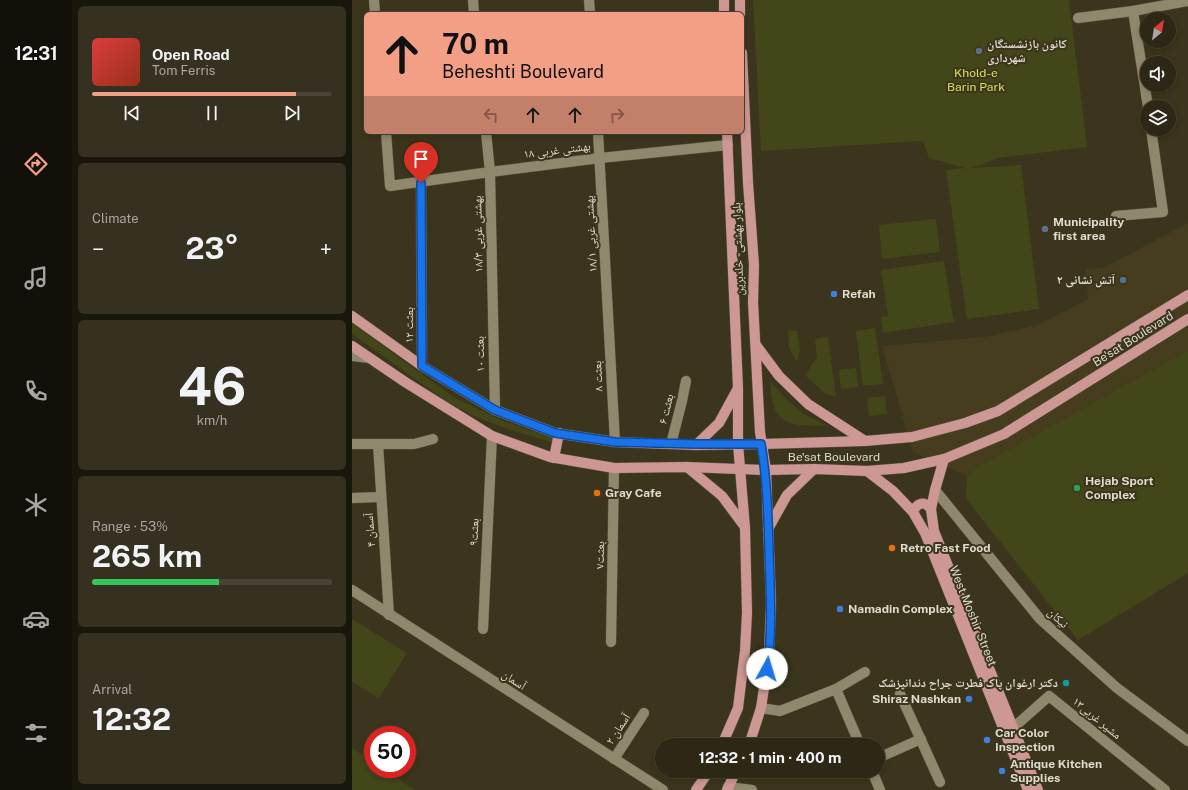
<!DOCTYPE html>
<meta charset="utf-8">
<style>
:root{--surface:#2d2816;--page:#35301f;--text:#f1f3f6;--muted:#a7a6a1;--line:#484435;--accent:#f39f85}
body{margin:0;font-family:"Public Sans","Noto Naskh Arabic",sans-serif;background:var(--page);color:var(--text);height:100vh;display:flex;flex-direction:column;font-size:15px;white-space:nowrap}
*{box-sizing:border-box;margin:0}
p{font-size:13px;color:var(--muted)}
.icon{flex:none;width:22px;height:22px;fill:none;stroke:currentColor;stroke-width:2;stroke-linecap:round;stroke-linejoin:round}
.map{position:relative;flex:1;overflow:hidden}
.side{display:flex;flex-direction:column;gap:6px;padding:6px;background:#19160c;width:280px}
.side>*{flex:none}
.top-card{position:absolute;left:12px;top:12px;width:380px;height:122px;border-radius:6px;box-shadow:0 2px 6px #0003,0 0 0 1px var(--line);background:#f39f85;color:#111;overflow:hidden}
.needle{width:26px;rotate:30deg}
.fabs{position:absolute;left:788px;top:12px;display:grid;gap:8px}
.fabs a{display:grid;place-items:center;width:36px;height:36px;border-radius:50%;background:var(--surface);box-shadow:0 2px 6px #0003,0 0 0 1px var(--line);font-size:20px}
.speed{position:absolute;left:12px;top:726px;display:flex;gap:8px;font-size:20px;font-weight:700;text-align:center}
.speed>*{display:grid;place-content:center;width:52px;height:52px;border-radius:50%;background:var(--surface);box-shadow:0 2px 6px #0003,0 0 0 1px var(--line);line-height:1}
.speed .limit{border:6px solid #d22;background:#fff;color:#111}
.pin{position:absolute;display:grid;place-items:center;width:34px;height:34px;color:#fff;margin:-41px -17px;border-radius:50% 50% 50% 0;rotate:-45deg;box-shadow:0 0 4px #0007}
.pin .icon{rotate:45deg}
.me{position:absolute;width:44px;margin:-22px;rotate:6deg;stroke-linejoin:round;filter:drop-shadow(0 0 3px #0008)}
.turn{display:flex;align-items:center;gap:14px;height:84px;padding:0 12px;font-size:18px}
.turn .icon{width:52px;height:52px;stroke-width:2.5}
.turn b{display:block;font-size:28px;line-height:34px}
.lanes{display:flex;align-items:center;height:38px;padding:0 12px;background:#0003;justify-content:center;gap:20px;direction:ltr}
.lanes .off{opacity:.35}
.big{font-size:30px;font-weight:700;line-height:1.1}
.side .widget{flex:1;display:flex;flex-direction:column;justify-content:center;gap:6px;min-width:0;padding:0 14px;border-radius:6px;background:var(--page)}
.side .dial{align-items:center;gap:0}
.dial b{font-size:52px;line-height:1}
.song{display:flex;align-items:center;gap:12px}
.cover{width:48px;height:48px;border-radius:6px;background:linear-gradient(135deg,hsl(0 70% 55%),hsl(10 70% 35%))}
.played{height:4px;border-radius:2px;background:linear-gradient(90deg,var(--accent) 85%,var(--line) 85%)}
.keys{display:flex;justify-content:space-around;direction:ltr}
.heat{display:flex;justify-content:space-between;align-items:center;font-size:22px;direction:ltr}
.charge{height:6px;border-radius:3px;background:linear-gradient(90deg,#34c759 53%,var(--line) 0)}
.trip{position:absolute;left:303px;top:738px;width:230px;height:40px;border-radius:20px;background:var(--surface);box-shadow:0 2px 6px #0003,0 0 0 1px var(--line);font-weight:700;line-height:40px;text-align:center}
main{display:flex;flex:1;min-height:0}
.tab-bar{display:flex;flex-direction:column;width:72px;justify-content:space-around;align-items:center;background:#121009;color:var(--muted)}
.tab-bar .icon{width:28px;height:28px}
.tab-bar .active{color:var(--accent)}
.tab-bar b{font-size:18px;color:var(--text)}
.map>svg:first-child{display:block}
.built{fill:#453d1d}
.green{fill:#434618}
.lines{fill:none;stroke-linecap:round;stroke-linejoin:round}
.minor-casing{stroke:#57523d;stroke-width:11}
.major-casing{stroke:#57523d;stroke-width:11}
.minor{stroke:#8f886d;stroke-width:10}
.major{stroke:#cd9793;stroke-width:10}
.route-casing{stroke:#114b97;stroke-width:10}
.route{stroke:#1a73e8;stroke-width:7}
.service-dot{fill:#5c6f8a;stroke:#3c351d;stroke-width:1.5}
.shop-dot{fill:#3f7fe0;stroke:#3c351d;stroke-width:1.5}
.leisure-dot{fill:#2e9e5b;stroke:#3c351d;stroke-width:1.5}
.food-dot{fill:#e8710a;stroke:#3c351d;stroke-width:1.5}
.culture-dot{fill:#0f9aa8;stroke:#3c351d;stroke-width:1.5}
.labels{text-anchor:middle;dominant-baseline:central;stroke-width:4;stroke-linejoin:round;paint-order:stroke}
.poi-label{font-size:12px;font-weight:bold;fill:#dedbcc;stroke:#3c351d;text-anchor:start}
.park-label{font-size:12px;fill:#d7e056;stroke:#3c351d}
.street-label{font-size:12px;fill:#dedbcc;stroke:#3c351d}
</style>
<main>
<nav class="tab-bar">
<b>12:31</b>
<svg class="icon active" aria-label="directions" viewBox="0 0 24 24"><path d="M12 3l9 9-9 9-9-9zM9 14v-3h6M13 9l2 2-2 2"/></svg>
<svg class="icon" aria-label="music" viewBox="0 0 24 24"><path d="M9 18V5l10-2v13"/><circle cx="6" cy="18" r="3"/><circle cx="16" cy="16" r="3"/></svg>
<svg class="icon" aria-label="phone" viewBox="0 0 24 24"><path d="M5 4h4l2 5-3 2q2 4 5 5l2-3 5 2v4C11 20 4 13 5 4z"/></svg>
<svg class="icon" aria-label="climate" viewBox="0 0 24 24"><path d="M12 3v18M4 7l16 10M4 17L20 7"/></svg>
<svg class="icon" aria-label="car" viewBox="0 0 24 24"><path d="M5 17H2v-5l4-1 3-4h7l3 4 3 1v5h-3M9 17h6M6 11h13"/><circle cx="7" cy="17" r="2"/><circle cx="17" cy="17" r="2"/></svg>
<svg class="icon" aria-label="filters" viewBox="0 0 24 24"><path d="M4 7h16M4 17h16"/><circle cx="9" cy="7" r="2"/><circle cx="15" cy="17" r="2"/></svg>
</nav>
<section class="side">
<div class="widget">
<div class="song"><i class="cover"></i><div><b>Open Road</b><p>Tom Ferris</p></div></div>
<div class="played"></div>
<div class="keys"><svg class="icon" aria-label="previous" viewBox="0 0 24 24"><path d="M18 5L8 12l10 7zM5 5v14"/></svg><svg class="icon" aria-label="pause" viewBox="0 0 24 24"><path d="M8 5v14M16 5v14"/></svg><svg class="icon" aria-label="next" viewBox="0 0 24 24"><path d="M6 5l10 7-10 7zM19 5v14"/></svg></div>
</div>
<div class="widget"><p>Climate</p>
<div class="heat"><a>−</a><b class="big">23°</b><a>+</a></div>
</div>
<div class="widget dial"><b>46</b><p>km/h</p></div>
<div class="widget"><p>Range · 53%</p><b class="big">265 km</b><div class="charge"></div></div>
<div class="widget"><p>Arrival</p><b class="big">12:32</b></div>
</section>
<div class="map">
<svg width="836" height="790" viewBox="0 0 836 790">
<rect width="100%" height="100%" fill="#3c351d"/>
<polygon class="built" points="836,223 836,350 627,466 615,476 561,452 530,346 632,337 686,325 736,299 734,270 753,267"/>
<g class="green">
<polygon points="401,0 717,0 735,147 645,158 629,165 618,168 669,165 687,309 615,319 594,170 613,168 577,158 571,141 409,151"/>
<polygon points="584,219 588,252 530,259 527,225"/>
<polygon points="592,261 602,322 531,333 529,317 536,316 529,270"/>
<polygon points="0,323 50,360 103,398 151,421 201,438 199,442 159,430 126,418 96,402 0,334"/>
<polygon points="523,328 531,384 511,386 504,331"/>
<polygon points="436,330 445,331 448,350 445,362 437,349"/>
<polygon points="476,337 484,397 474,394 453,375 465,357 463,339"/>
<polygon points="836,350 836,573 726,640 614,499 615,476 627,466"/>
<polygon points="504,368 506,387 489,389 487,370"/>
<path d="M 418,381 L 433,398 L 455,416 L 477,426 C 459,425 428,430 422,406 C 419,398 419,389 418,381 Z"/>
<polygon points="533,396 535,414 517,416 515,398"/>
<polygon points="0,619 55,653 27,698 0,682"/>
<polygon points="0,748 21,762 21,769 31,769 63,790 0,790"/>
</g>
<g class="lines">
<defs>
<g id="minor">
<polyline points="22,0 23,14"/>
<polyline points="121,0 122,14"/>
<polyline points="237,0 238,14"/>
<polyline points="781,11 796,107"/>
<polyline points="726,18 781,11 836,1"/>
<polyline points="34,132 38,186 138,172 248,158 376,145"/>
<polyline points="134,132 138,172 143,410"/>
<polyline points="246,132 263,442"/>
<polyline points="69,183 70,366"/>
<polyline points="764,216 811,212 799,129"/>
<polyline points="0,356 17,358"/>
<polyline points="0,444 62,444 81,439"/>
<polyline points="26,444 37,615"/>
<polyline points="319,444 330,401 334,381"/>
<polyline points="583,490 688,619 765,688 836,741"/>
<polyline points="0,498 29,497"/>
<polyline points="0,590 311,790"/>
<polyline points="131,629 140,436"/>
<polyline points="259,642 262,468"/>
<polyline points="484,689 513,672"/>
<polyline points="548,694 588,782"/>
<polyline points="409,708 428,711 484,689 508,745"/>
<polyline points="661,728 697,696 813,790"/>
<polyline points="526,758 569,739"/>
<polyline points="262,759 292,713"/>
<polyline points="520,771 528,790"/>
<polyline points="376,787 400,790"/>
</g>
<g id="major">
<polyline points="372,0 372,14"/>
<polyline points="388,0 388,14"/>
<polyline points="390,53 396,183 402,265 401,302 408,432 414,470 419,603 417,655 409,708 397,745"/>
<polyline points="0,316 70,366 143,410 203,433 263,442 344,445 409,444 513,441 560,437 613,423 646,411 836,295"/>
<polyline points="404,345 427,376 456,404 513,441"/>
<polyline points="0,346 53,382 140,436 198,457 262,468 335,467 414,470 462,469 515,471 552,468 592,459 652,434 836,319"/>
<polyline points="344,445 367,423 385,390"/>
<polyline points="202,458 207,433"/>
<polyline points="592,459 583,490 579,509 582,531 686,790"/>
<polyline points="335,467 370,496 393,527"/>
<polyline points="515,471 541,491 561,512 573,533 676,790"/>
<path d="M 561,512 C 565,503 572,500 579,509"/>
<polyline points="416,529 435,495 462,469"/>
<polyline points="370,745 386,708 393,651 395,613 393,528 386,444 386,388 375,132"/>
<polyline points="344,790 357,771"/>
<polyline points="375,790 384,771"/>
</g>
</defs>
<use href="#minor" class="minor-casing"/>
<use href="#major" class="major-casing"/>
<use href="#minor" class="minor"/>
<use href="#major" class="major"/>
</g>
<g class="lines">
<defs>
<path id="route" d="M 69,183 L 70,366 L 143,410 L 203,433 L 263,442 L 344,444 L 409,444 C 415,479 416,515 417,550 C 418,589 421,630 415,669"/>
</defs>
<use href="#route" class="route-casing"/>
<use href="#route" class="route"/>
</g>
<g class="service-dot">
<circle cx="627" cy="51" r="4"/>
<circle cx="693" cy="229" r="4"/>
<circle cx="771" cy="280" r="4"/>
</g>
<g class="shop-dot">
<circle cx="482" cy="294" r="4"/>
<circle cx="488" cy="609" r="4"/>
<circle cx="617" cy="699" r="4"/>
<circle cx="635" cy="740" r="4"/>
<circle cx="650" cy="771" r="4"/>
</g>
<circle class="leisure-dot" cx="725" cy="488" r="4"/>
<g class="food-dot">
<circle cx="245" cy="493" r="4"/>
<circle cx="540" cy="548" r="4"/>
</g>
<circle class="culture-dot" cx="714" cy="683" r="4"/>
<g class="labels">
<g class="poi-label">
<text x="635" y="44">کانون بازنشستگان<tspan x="635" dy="14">شهرداری</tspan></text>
<text x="701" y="222">Municipality<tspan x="701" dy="14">first area</tspan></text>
<text x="763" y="280" text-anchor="end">آتش نشانی ۲</text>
<text x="490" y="294">Refah</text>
<text x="733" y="481">Hejab Sport<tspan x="733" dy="14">Complex</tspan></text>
<text x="253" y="493">Gray Cafe</text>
<text x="548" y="548">Retro Fast Food</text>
<text x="496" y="609">Namadin Complex</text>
<text x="706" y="683" text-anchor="end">دکتر ارغوان پاک فطرت جراح دندانپزشک</text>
<text x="609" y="699" text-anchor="end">Shiraz Nashkan</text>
<text x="643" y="733">Car Color<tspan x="643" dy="14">Inspection</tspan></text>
<text x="658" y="764">Antique Kitchen<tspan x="658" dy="14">Supplies</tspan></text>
</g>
<g class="park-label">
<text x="624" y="73">Khold-e<tspan x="624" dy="14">Barin Park</tspan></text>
</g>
<g class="street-label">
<text transform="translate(205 150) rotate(-7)">بهشتی غربی ۱۸</text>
<text transform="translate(126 234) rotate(-91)">بهشتی غربی ۱۸/۳</text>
<text transform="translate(239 234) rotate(-93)">بهشتی غربی ۱۸/۱</text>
<text transform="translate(386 249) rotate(-92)">بلوار بهشتی - خلدبرین</text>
<text transform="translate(57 325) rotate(-90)">۱۲ بعثت</text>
<text transform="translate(781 339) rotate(-32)">Be'sat Boulevard</text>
<text transform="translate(128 354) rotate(-91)">۱۰ بعثت</text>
<text transform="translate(246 376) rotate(-93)">۸ بعثت</text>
<text transform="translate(314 409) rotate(-76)">۶ بعثت</text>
<text x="482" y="457">Be'sat Boulevard</text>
<text transform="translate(18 530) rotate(-94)">۴ آسمان</text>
<text transform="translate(122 532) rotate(-87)">بعثت۹</text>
<text transform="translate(248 555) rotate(-89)">بعثت۷</text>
<text transform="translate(621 616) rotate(68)">West Moshir Street</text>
<text transform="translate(706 618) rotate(43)">نیکان</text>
<text transform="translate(162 680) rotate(33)">آسمان</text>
<text transform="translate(745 718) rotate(39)">مشیر غربی۱۳</text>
<text transform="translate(266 729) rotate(-57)">۲ آسمان</text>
</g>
</g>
</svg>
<div class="fabs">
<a><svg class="needle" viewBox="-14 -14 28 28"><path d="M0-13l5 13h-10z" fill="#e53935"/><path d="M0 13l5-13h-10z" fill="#a7a6a1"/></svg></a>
<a><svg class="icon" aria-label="sound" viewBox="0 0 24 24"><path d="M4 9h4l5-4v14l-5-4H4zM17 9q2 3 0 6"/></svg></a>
<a><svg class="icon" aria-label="layers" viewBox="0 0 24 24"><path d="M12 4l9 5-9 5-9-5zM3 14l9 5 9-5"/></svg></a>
</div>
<div class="speed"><div class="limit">50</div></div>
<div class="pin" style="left:69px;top:183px;background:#d93025"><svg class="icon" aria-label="arrive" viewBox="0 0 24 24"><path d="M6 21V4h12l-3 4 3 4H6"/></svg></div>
<svg class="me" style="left:415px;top:669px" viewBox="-20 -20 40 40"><circle r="19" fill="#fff"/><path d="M0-13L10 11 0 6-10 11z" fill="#1a73e8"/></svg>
<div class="trip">12:32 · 1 min · 400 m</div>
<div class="top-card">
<div class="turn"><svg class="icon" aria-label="ahead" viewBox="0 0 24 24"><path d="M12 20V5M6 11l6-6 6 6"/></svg><div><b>70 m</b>Beheshti Boulevard</div></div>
<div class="lanes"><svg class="icon off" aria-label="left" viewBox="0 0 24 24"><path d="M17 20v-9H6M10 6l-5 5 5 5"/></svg><svg class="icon" aria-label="ahead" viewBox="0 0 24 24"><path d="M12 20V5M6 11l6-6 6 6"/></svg><svg class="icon" aria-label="ahead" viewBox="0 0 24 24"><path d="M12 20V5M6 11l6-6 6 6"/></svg><svg class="icon off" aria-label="right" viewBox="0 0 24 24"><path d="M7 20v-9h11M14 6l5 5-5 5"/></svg></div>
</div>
</div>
</main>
